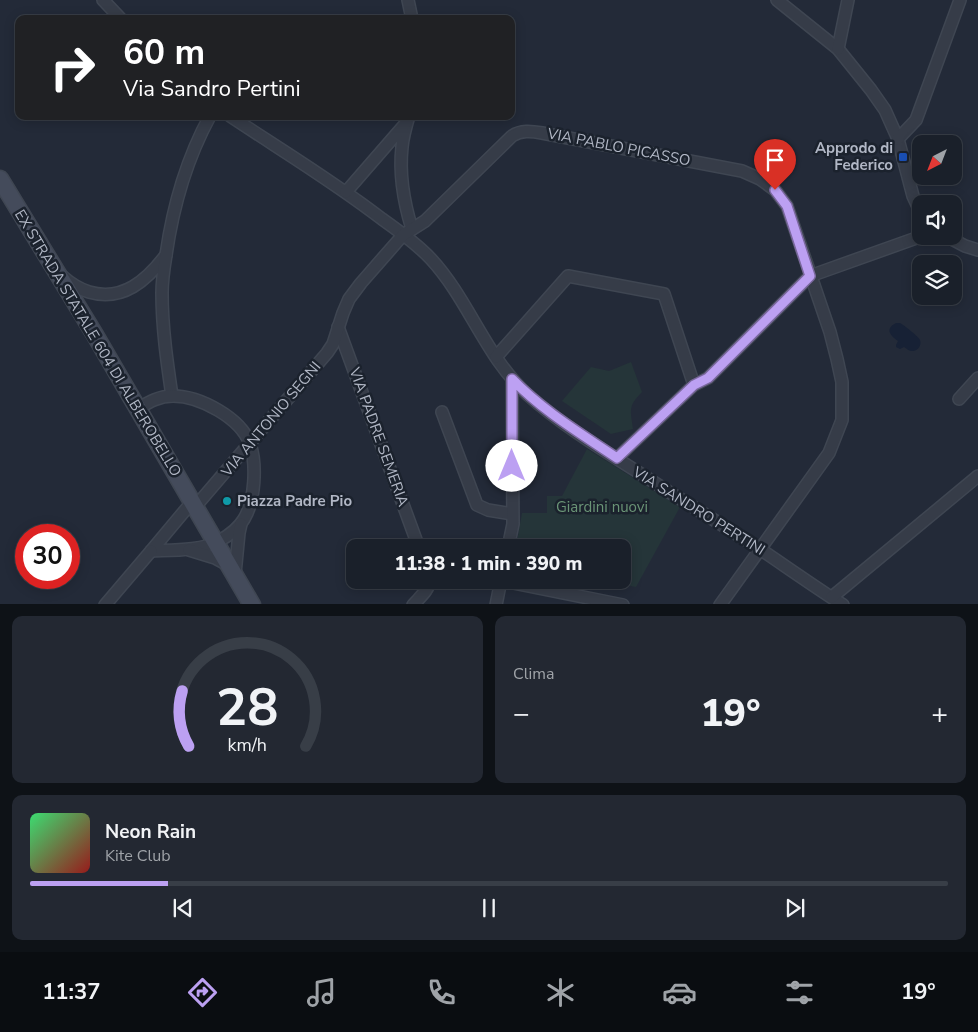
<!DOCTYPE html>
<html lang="it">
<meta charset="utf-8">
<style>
:root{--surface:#1a202a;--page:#232832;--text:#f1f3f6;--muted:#9fa3a8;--line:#383e47;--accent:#bca0f2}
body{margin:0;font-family:"Nunito Sans",sans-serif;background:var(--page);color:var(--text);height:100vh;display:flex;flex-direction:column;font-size:19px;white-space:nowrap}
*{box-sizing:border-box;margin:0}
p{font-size:16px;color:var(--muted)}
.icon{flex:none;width:28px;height:28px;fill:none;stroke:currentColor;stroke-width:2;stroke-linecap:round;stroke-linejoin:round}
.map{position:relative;height:604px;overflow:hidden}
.panel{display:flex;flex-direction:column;gap:12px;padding:12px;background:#0e1217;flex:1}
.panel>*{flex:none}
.guide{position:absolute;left:15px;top:15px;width:500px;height:105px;border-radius:10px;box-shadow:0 2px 12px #0003,0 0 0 1px var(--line);background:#202124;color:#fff;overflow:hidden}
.needle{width:32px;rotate:222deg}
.buttons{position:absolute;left:912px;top:135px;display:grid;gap:10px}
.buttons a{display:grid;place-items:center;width:50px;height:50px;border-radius:10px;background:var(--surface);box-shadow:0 2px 12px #0003,0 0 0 1px var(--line);font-size:25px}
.speed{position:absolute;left:15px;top:524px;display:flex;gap:10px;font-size:25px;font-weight:700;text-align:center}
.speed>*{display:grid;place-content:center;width:65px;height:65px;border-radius:50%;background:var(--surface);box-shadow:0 2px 12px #0003,0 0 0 1px var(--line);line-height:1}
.speed .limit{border:8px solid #d22;background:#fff;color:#111}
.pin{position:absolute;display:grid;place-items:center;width:42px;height:42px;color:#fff;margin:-51px -21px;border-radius:50% 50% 50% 0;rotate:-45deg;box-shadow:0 0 5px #0007}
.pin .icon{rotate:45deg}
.me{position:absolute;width:55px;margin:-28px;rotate:0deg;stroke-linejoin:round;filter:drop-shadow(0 0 4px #0008)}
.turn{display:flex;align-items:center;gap:18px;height:105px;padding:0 25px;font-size:22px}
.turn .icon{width:65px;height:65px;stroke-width:2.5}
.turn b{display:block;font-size:35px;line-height:42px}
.big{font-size:38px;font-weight:800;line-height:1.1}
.panel .tile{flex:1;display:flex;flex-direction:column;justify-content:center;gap:8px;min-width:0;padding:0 18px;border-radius:10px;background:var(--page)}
.panel .dial{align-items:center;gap:0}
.dial svg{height:130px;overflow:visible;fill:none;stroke:var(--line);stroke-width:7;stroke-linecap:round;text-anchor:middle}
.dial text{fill:var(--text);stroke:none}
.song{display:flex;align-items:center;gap:15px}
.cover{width:60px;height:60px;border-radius:8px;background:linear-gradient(135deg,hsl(140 70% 55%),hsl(0 70% 35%))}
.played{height:5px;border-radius:2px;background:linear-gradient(90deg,var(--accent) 15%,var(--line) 15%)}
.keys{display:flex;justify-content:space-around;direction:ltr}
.heat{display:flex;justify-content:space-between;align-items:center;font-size:28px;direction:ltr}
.panel .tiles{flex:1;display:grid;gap:12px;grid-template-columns:1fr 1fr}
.tile:last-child{grid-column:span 2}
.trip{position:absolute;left:346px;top:539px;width:285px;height:50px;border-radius:10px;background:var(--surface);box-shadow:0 2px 12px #0003,0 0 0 1px var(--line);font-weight:800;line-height:50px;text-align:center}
.tabs{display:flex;height:80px;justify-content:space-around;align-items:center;background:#0a0d11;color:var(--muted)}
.tabs .icon{width:35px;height:35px}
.tabs .on{color:var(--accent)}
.tabs b{font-size:22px;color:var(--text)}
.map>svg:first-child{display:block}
.green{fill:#253539}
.water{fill:#172135}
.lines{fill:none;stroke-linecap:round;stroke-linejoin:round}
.minor-casing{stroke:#3f4652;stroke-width:14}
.secondary-casing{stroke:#3f4652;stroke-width:19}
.minor{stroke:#363c48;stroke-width:11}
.secondary{stroke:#444b5b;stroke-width:16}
.route-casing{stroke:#7a689d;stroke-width:12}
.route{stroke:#bca0f2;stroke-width:9}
.transit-dot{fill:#1a4fb4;stroke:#1b222d;stroke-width:2}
.culture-dot{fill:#0f9aa8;stroke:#1b222d;stroke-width:2}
.labels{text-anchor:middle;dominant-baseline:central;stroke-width:5;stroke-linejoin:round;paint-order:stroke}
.street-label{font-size:15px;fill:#b1b7c5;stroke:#1b222d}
.poi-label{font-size:15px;font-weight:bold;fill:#b1b7c5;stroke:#1b222d;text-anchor:end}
.park-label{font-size:15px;fill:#6a9476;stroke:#1b222d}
</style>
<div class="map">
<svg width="978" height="605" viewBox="0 0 978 605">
<rect width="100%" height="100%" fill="#232a38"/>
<g class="green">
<path d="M 631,362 L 642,392 C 627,407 631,411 633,429 L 611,434 L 562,401 L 591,367 L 609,371 Z"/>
<polygon points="587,449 680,507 636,587 597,580 622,580 622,548 516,547 522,513 547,513 547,496 562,496"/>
</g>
<path class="water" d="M 896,323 C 898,323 899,323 900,323 C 904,325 919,337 920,340 C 922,345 918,352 911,351 C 909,351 906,348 904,347 L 900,349 L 896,347 L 896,345 L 898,341 C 891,336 884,329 896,323 Z"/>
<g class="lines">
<defs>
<g id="minor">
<polyline points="103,0 121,19"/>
<polyline points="408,0 412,19"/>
<polyline points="777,0 838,49 871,90 885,110 898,139 913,196 921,213"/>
<polyline points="838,49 848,0"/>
<path d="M 230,116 C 281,150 333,181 382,219 C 399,231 417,244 431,259 C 469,300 486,358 528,395 C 571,433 622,461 669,492 C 700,511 730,530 760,549 C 788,568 815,587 843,605"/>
<path d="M 409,116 C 406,126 403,136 402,147 C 399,174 404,203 412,229"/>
<polyline points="898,139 916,120 960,0"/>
<polyline points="346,192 406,123"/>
<polyline points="946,236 965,246 978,250"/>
<path d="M 62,276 C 70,283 79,289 89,292 C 123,302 147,280 166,255"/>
<polyline points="338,327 419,548"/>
<polyline points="496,357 568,276 664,294 694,385"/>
<path d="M 172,396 C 167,362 162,328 162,293 C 162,280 164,267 166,255 C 173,206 186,160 210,116"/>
<polyline points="959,399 978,378"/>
<path d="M 137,409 C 149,402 159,396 173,396 C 200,396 241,418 250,444 C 257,464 255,501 244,519 C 238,529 228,536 219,541 C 201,551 171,550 151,551 L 192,502"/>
<polyline points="442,412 477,505 488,510 512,514"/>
<polyline points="617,458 694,385 708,378 810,276 922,236"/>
<path d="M 195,507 L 327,353 L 333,344 L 343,313 L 349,299 L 361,283 L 403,235 L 425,221 L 512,136 C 521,130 531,131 542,133 L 742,171 L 760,179 L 775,190 L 787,206 L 830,332 L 837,359 L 842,382 L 842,420 L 829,453 L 720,605"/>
<polyline points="508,548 513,524 512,379"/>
<polyline points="189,550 215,558 228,565"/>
<polyline points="235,574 239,533 241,524"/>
<polyline points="499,580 623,605"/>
<polyline points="832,597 978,476"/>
<polyline points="105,605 151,551"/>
<path d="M 413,605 C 420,597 429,590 430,580"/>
<polyline points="496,605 501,580"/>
</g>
<polyline id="secondary" points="0,179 95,335 252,605"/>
</defs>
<use href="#minor" class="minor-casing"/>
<use href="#secondary" class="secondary-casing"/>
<use href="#minor" class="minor"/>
<use href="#secondary" class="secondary"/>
</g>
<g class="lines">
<defs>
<path id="route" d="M 512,466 L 512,379 C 543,411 580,433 617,458 L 694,385 L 708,378 L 810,276 L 787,206 L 775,190"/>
</defs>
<use href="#route" class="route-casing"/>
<use href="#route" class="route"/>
</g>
<rect class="transit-dot" x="898" y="152" width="10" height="10" rx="2.5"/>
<circle class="culture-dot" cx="227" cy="501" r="5"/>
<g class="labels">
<g class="street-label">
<text transform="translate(619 147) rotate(11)">VIA PABLO PICASSO</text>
<text transform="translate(98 343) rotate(59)">EX STRADA STATALE 604 DI ALBEROBELLO</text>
<text transform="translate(271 419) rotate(-50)">VIA ANTONIO SEGNI</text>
<text transform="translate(379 437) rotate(70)">VIA PADRE SEMERIA</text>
<text transform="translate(699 511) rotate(32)">VIA SANDRO PERTINI</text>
</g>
<g class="poi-label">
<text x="893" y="148">Approdo di<tspan x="893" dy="17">Federico</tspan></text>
<text x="237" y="501" text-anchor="start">Piazza Padre Pio</text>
</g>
<g class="park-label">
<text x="602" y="507">Giardini nuovi</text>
</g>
</g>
</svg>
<div class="buttons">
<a><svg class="needle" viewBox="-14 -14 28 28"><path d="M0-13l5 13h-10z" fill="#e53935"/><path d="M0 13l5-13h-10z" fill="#9fa3a8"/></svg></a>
<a><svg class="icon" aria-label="sound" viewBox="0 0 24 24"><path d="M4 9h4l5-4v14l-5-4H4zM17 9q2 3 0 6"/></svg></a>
<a><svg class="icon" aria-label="layers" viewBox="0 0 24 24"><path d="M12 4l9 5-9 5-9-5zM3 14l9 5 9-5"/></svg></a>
</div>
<div class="speed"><div class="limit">30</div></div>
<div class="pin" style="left:775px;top:190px;background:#d93025"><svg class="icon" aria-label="arrive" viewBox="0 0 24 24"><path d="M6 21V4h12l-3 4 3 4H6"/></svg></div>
<svg class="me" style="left:512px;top:466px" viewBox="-20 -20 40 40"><circle r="19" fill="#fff"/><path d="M0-13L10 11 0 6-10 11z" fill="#bca0f2"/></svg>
<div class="trip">11:38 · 1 min · 390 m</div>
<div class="guide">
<div class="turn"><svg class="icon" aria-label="right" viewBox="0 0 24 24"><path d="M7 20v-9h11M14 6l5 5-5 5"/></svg><div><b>60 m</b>Via Sandro Pertini</div></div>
</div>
</div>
<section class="panel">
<div class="tiles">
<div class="tile dial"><svg viewBox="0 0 100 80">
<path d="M14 69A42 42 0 1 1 86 69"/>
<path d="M14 69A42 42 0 0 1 10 35" stroke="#bca0f2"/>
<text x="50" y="56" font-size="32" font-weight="700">28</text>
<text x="50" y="72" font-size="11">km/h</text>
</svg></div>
<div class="tile"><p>Clima</p>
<div class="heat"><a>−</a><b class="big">19°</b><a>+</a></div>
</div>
<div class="tile">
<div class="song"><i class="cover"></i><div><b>Neon Rain</b><p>Kite Club</p></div></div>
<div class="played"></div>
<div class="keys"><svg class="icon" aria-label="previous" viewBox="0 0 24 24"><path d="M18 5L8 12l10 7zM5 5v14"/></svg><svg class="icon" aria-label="pause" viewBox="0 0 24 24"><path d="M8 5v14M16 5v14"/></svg><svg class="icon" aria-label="next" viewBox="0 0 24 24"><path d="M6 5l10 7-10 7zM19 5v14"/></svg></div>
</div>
</div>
</section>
<nav class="tabs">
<b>11:37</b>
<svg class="icon on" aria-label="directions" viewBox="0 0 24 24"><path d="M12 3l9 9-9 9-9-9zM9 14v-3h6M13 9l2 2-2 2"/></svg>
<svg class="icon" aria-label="music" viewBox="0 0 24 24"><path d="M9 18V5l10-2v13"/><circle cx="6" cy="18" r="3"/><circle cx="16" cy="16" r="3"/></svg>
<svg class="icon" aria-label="phone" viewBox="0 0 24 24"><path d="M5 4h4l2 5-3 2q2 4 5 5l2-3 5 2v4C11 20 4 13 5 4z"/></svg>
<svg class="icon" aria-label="climate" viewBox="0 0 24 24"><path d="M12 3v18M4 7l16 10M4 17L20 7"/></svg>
<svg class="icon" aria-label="car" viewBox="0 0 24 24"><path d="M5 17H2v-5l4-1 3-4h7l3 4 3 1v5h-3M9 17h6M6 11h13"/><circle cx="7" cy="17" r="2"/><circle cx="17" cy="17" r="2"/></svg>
<svg class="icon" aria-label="filters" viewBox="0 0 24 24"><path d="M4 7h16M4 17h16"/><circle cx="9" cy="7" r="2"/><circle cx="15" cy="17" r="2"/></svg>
<b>19°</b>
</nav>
